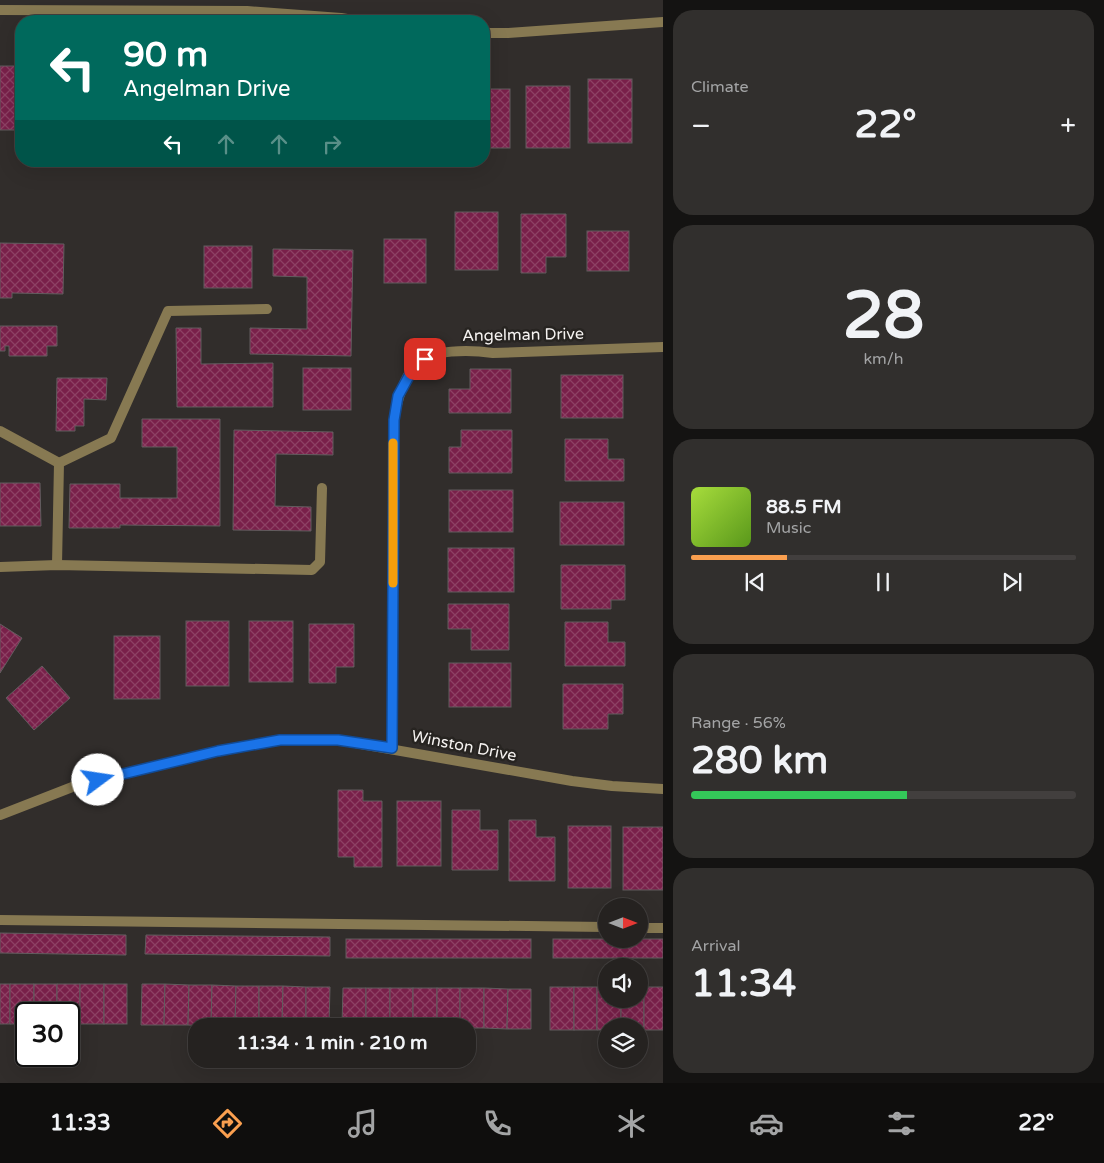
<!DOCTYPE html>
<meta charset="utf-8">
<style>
:root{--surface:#252220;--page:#312f2d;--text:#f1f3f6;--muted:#a3a4a5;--line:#423f3e;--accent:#fa9f4f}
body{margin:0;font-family:"Varela Round",sans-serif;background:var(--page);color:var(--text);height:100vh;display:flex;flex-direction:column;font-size:19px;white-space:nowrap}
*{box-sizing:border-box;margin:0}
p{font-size:16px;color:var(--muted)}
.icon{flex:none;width:28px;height:28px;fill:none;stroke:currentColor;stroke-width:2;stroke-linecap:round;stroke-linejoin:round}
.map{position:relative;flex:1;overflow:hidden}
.side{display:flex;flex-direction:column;gap:10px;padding:10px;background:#141312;width:441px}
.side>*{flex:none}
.top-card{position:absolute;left:15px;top:15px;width:475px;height:152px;border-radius:20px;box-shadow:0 5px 20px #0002,0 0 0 1px var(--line);background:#00695c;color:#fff;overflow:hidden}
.needle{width:32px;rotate:90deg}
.fabs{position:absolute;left:598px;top:898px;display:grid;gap:10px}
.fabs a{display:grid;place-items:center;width:50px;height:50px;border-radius:50%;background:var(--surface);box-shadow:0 5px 20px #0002,0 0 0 1px var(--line);font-size:25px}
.speed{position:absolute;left:15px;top:1002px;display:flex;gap:10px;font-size:25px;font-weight:700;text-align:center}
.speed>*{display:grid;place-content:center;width:65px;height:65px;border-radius:50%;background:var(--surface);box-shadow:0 5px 20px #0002,0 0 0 1px var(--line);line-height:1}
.speed .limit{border:2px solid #111;border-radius:8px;background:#fff;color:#111}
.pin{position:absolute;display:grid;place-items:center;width:42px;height:42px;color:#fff;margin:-21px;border-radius:10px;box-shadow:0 2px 8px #0006}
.me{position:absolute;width:55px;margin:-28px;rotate:76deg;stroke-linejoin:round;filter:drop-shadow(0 0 4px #0008)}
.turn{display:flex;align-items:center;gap:18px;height:105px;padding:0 25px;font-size:22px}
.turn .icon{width:65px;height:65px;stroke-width:2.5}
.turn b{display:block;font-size:35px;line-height:42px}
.lanes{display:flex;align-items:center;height:48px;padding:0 25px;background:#0003;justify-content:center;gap:25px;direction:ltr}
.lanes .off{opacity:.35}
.big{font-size:38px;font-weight:800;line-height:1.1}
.side .tile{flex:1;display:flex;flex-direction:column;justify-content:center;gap:8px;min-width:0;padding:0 18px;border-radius:20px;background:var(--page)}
.side .dial{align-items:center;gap:0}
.dial b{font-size:65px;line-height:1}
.song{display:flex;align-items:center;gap:15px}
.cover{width:60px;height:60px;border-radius:8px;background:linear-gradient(135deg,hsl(80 70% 55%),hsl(90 70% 35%))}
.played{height:5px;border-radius:2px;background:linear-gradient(90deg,var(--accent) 25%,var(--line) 25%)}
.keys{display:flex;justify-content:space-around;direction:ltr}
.heat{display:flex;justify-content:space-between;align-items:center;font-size:28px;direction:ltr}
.charge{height:8px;border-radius:4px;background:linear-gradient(90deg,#34c759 56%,var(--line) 0)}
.trip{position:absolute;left:188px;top:1018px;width:288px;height:50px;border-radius:20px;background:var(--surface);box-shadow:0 5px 20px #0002,0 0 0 1px var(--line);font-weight:800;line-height:50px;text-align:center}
.tabs{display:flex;height:80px;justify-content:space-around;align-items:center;background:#0f0e0d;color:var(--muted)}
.tabs .icon{width:35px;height:35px}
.tabs .current{color:var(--accent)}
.tabs b{font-size:22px;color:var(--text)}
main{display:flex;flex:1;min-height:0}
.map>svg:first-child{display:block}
.building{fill:url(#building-cross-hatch);stroke:#625d5f}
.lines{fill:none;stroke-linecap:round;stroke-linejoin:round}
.service{stroke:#877952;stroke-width:10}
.minor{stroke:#877952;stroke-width:10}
.route-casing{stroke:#114b97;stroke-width:12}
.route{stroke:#1a73e8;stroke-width:9}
.slow{stroke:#f59e0b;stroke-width:9}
.labels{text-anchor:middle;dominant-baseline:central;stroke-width:5;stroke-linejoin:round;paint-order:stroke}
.street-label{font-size:16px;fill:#f5f2f0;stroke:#272421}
</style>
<main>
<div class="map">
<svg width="663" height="1083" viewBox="0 0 663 1083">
<defs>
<pattern id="building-cross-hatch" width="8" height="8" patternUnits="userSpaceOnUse" patternTransform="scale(1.25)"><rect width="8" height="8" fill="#79204a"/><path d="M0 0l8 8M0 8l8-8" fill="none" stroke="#8d4164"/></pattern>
</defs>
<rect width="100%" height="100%" fill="#312d2b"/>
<g class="building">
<polygon points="0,66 16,66 17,130 0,130"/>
<rect x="588" y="79" width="44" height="64"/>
<rect x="526" y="86" width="44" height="62"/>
<rect x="484" y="89" width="26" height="59"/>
<rect x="455" y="212" width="43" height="58"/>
<polygon points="521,214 566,214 566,257 546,257 546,273 521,273"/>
<rect x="587" y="231" width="42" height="40"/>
<rect x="384" y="239" width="42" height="44"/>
<polygon points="0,243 64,244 63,294 12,293 12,298 0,298"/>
<rect x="204" y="246" width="48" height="42"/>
<polygon points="273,249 353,250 351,356 250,354 250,328 307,329 307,277 273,276"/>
<polygon points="0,326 57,326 57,346 47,346 47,356 9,356 9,346 5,346 5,351 0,351"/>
<polygon points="176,328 201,328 201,364 273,363 273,407 177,407"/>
<rect x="303" y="368" width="48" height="42"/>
<polygon points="470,369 511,369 511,413 449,413 449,389 470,389"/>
<rect x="561" y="375" width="62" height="43"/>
<polygon points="57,378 107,378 106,400 84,399 84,426 75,426 75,431 56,431"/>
<polygon points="142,419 220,419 220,526 120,525 120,528 69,528 70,484 120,484 120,498 177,498 177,447 142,447"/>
<polygon points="234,430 333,432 333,455 276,454 275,506 311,507 311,531 233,530"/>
<polygon points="461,430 512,430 512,473 449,473 449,447 461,447"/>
<polygon points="565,439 608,439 608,459 624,459 624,481 565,481"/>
<polygon points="0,483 40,483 41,526 0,526"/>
<rect x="449" y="490" width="64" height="42"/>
<rect x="560" y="502" width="64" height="43"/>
<rect x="448" y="548" width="66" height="44"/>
<polygon points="561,565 625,565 625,600 611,600 611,609 561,609"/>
<polygon points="448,604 509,604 509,650 471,650 471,629 448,629"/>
<rect x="186" y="621" width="43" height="65"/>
<rect x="249" y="621" width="44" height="61"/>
<polygon points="565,622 608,622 608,642 625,642 625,666 565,666"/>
<polygon points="0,624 22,638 0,673"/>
<polygon points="309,624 354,624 354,667 336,667 336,683 309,683"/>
<rect x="114" y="636" width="46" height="63"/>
<rect x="449" y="663" width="62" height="44"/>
<polygon points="42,666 70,698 34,730 6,698"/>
<polygon points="563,684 623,684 623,714 608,714 608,729 563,729"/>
<polygon points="338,790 363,790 363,801 382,801 382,867 354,867 354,857 338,857"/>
<rect x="397" y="801" width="44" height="65"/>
<polygon points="452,810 480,810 480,830 498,830 498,870 452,870"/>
<polygon points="509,820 536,820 536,837 555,837 555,881 509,881"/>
<rect x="568" y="826" width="43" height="62"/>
<rect x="623" y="827" width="40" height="63"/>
<polygon points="0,933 126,935 126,955 0,953"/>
<polygon points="146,935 330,937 330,956 145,954"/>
<rect x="346" y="939" width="185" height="19"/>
<rect x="553" y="939" width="110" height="19"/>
<rect x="0" y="984" width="10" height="40"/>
<polygon points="10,984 34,984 34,1014 26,1014 26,1024 10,1024"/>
<rect x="34" y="984" width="23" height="30"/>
<polygon points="57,984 80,984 80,1024 69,1024 69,1014 57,1014"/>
<rect x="80" y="984" width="24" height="40"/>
<rect x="104" y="984" width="23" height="40"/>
<polygon points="142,984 165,984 164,1025 141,1025"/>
<polygon points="165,984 189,985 188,1025 164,1025"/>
<polygon points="189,985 212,985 211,1026 188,1025"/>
<polygon points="212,985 236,986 235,1026 211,1026"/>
<polygon points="236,986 259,986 259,1026 235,1026"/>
<polygon points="259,986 283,986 282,1026 259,1026"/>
<polygon points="283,986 306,987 306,1026 282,1026"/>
<polygon points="306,987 330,987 329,1026 306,1026"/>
<rect x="550" y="987" width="24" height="43"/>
<rect x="574" y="987" width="23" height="43"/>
<polygon points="597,987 606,987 606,999 621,999 621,1026 606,1026 606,1030 597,1030"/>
<polygon points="639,987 644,987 644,1030 639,1030 639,1026 621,1026 621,999 639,999"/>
<rect x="644" y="987" width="19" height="43"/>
<polygon points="343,988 366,988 366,1026 342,1026"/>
<rect x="366" y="988" width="24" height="38"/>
<rect x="390" y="988" width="23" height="38"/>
<rect x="413" y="988" width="24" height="38"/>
<rect x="437" y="988" width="23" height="38"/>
<polygon points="460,988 484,988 484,1028 466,1028 466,1026 460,1026"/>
<polygon points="484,988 508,989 507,1029 484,1028"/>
<polygon points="508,989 531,989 531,1029 507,1029"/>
</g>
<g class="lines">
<g class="service">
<polyline points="0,431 59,463"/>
<polyline points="57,565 59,463 111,438 168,311 267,309"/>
<polyline points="0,567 57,565 312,570 320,562 322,488"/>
<polyline points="0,920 606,927"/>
<polyline points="639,928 663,928"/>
</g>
<g class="minor">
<polyline points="0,10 247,11 341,18 359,21"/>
<polyline points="484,33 508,33 663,22"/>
<path d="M 392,748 L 394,420 C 397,401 402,382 414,366 C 429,348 472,350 493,353 L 663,347"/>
<polyline points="0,815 80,784 218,751 280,740 338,740 572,781 612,786 663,789"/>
</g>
</g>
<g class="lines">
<defs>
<polyline id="route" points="98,780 218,751 280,740 338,740 392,748 394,420 398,396 415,365 425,359"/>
</defs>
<use href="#route" class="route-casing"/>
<use href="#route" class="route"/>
<polyline class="slow" points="393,583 393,443"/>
</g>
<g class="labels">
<g class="street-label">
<text transform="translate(523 335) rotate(-1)">Angelman Drive</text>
<text transform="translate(464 746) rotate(11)">Winston Drive</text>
</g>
</g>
</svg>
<div class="fabs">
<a><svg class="needle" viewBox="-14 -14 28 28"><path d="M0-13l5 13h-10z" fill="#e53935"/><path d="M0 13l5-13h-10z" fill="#a3a4a5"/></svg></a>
<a><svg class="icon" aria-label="sound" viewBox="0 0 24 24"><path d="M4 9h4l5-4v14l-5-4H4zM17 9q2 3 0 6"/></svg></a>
<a><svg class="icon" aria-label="layers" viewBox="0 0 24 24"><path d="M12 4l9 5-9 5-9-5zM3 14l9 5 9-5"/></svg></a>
</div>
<div class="speed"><div class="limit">30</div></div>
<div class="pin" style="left:425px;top:359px;background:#d93025"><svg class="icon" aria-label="arrive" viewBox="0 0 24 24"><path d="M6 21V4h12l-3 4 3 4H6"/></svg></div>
<svg class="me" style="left:98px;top:780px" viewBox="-20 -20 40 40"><circle r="19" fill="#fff"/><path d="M0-13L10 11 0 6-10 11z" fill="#1a73e8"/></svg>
<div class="trip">11:34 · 1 min · 210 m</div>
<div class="top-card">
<div class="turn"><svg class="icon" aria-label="left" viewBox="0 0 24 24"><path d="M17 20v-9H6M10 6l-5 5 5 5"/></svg><div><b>90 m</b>Angelman Drive</div></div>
<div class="lanes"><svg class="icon" aria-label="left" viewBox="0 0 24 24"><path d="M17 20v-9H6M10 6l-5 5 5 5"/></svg><svg class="icon off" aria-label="ahead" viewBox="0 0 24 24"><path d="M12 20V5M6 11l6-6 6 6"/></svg><svg class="icon off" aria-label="ahead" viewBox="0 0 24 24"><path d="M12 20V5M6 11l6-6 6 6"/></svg><svg class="icon off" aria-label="right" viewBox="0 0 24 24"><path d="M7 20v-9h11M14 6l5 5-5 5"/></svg></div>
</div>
</div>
<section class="side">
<div class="tile"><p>Climate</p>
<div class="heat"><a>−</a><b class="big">22°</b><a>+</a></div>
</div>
<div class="tile dial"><b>28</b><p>km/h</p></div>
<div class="tile">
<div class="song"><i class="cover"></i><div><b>88.5 FM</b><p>Music</p></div></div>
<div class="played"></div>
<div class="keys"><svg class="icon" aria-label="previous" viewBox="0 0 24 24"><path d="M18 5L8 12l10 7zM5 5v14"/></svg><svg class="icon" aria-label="pause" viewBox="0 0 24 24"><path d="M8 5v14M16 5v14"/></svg><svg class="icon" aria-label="next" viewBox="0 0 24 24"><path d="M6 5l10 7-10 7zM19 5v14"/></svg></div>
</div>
<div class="tile"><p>Range · 56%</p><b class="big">280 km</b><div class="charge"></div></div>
<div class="tile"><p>Arrival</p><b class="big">11:34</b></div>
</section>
</main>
<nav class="tabs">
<b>11:33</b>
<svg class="icon current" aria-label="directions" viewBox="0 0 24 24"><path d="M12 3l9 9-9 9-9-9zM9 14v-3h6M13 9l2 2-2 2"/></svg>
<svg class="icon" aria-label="music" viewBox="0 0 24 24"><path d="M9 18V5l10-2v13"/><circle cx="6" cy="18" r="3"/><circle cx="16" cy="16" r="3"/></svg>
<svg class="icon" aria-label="phone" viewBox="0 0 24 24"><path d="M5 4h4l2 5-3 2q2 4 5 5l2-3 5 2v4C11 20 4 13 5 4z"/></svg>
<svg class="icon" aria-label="climate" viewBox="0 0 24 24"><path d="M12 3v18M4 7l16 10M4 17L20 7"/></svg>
<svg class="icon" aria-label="car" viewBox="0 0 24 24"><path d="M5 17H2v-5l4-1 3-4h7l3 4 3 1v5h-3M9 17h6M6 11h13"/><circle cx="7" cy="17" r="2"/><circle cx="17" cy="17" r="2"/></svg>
<svg class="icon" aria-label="filters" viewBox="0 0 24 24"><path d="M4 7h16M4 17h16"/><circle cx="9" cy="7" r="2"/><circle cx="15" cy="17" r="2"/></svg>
<b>22°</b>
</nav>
